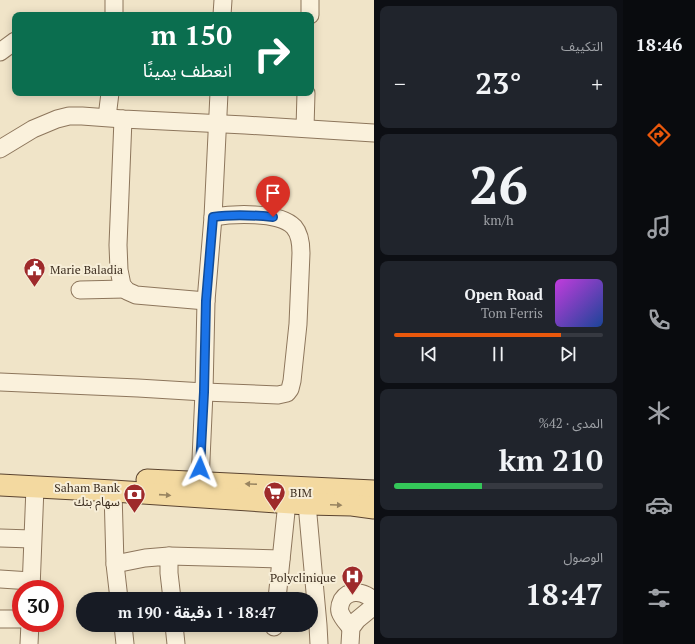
<!DOCTYPE html>
<html lang="ar">
<meta charset="utf-8">
<style>
:root{--surface:#171b24;--page:#20242c;--text:#f1f3f6;--muted:#9ea1a6;--line:#363941;--accent:#ea580c}
body{margin:0;font-family:"PT Serif","Noto Sans Arabic",serif;background:var(--page);color:var(--text);direction:rtl;height:100vh;display:flex;flex-direction:column;font-size:15px;white-space:nowrap}
*{box-sizing:border-box;margin:0}
p{font-size:13px;color:var(--muted)}
.icon{flex:none;width:22px;height:22px;fill:none;stroke:currentColor;stroke-width:2;stroke-linecap:round;stroke-linejoin:round}
.map{position:relative;flex:1;overflow:hidden;direction:ltr}
.drawer{display:flex;flex-direction:column;gap:6px;padding:6px;background:#0d0f14;width:249px}
.drawer>*{flex:none}
.guide{position:absolute;left:12px;top:12px;width:302px;height:84px;border-radius:8px;box-shadow:0 2px 10px #0003;direction:rtl;background:#0b6e4f;color:#fff;overflow:hidden}
.speed{position:absolute;left:12px;top:580px;display:flex;gap:8px;font-size:20px;font-weight:700;text-align:center}
.speed>*{display:grid;place-content:center;width:52px;height:52px;border-radius:50%;background:var(--surface);box-shadow:0 2px 10px #0003;line-height:1}
.speed .limit{border:6px solid #d22;background:#fff;color:#111}
.pin{position:absolute;display:grid;place-items:center;width:34px;height:34px;color:#fff;margin:-41px -17px;border-radius:50% 50% 50% 0;rotate:-45deg;box-shadow:0 0 4px #0007}
.pin .icon{rotate:45deg}
.me{position:absolute;width:44px;margin:-22px;rotate:2deg;stroke-linejoin:round;filter:drop-shadow(0 0 3px #0008)}
.turn{display:flex;align-items:center;gap:14px;height:84px;padding:0 16px;font-size:18px}
.turn .icon{width:52px;height:52px;stroke-width:2.5}
.turn b{display:block;font-size:28px;line-height:34px}
.big{font-size:30px;font-weight:700;line-height:1.1}
.drawer .tile{flex:1;display:flex;flex-direction:column;justify-content:center;gap:6px;min-width:0;padding:0 14px;border-radius:8px;background:var(--page)}
.drawer .dial{align-items:center;gap:0}
.dial b{font-size:52px;line-height:1}
.song{display:flex;align-items:center;gap:12px}
.cover{width:48px;height:48px;border-radius:6px;background:linear-gradient(135deg,hsl(290 70% 55%),hsl(220 70% 35%))}
.played{height:4px;border-radius:2px;background:linear-gradient(90deg,var(--accent) 80%,var(--line) 80%)}
.keys{display:flex;justify-content:space-around;direction:ltr}
.heat{display:flex;justify-content:space-between;align-items:center;font-size:22px;direction:ltr}
.charge{height:6px;border-radius:3px;background:linear-gradient(90deg,#34c759 42%,var(--line) 0)}
.trip{position:absolute;left:76px;top:592px;width:242px;height:40px;border-radius:20px;background:var(--surface);box-shadow:0 2px 10px #0003;font-weight:700;line-height:40px;text-align:center;direction:rtl}
main{display:flex;flex:1;min-height:0}
.dock{display:flex;flex-direction:column;width:72px;justify-content:space-around;align-items:center;background:#090b0e;color:var(--muted)}
.dock .icon{width:28px;height:28px}
.dock .selected{color:var(--accent)}
.dock b{font-size:18px;color:var(--text)}
.map>svg:first-child{display:block}
.lines{fill:none;stroke-linecap:round;stroke-linejoin:round}
.minor-casing{stroke:#8d765c;stroke-width:19}
.major-casing{stroke:#5b4430;stroke-width:23}
.minor{stroke:#faf1dc;stroke-width:17}
.major{stroke:#f3d9a0;stroke-width:21}
.oneway{fill:#988460}
.route-casing{stroke:#114b97;stroke-width:10}
.route{stroke:#1a73e8;stroke-width:7}
.labels{text-anchor:middle;dominant-baseline:central;stroke-width:4;stroke-linejoin:round;paint-order:stroke}
.poi-label{font-size:12px;fill:#3d2e20;stroke:#f7eed8;text-anchor:start}
</style>
<main>
<nav class="dock">
<b>18:46</b>
<svg class="icon selected" aria-label="directions" viewBox="0 0 24 24"><path d="M12 3l9 9-9 9-9-9zM9 14v-3h6M13 9l2 2-2 2"/></svg>
<svg class="icon" aria-label="music" viewBox="0 0 24 24"><path d="M9 18V5l10-2v13"/><circle cx="6" cy="18" r="3"/><circle cx="16" cy="16" r="3"/></svg>
<svg class="icon" aria-label="phone" viewBox="0 0 24 24"><path d="M5 4h4l2 5-3 2q2 4 5 5l2-3 5 2v4C11 20 4 13 5 4z"/></svg>
<svg class="icon" aria-label="climate" viewBox="0 0 24 24"><path d="M12 3v18M4 7l16 10M4 17L20 7"/></svg>
<svg class="icon" aria-label="car" viewBox="0 0 24 24"><path d="M5 17H2v-5l4-1 3-4h7l3 4 3 1v5h-3M9 17h6M6 11h13"/><circle cx="7" cy="17" r="2"/><circle cx="17" cy="17" r="2"/></svg>
<svg class="icon" aria-label="filters" viewBox="0 0 24 24"><path d="M4 7h16M4 17h16"/><circle cx="9" cy="7" r="2"/><circle cx="15" cy="17" r="2"/></svg>
</nav>
<section class="drawer">
<div class="tile"><p>التكييف</p>
<div class="heat"><a>−</a><b class="big">23°</b><a>+</a></div>
</div>
<div class="tile dial"><b>26</b><p>km/h</p></div>
<div class="tile">
<div class="song"><i class="cover"></i><div><b>Open Road</b><p>Tom Ferris</p></div></div>
<div class="played"></div>
<div class="keys"><svg class="icon" aria-label="previous" viewBox="0 0 24 24"><path d="M18 5L8 12l10 7zM5 5v14"/></svg><svg class="icon" aria-label="pause" viewBox="0 0 24 24"><path d="M8 5v14M16 5v14"/></svg><svg class="icon" aria-label="next" viewBox="0 0 24 24"><path d="M6 5l10 7-10 7zM19 5v14"/></svg></div>
</div>
<div class="tile"><p>المدى · 42%</p><b class="big">210 km</b><div class="charge"></div></div>
<div class="tile"><p>الوصول</p><b class="big">18:47</b></div>
</section>
<div class="map">
<svg width="374" height="644" viewBox="0 0 374 644">
<rect width="100%" height="100%" fill="#f0e4c8"/>
<g class="lines">
<defs>
<g id="minor">
<polyline points="114,0 114,15"/>
<polyline points="222,15 223,0"/>
<polyline points="310,15 310,0"/>
<polyline points="0,52 15,41"/>
<polyline points="107,117 110,93"/>
<polyline points="123,119 118,245 119,270 122,285 127,291 136,295 206,301"/>
<polyline points="305,128 306,93"/>
<polyline points="0,149 33,129 57,119 69,116 82,116 123,119 245,125 374,133"/>
<polyline points="80,290 125,289"/>
<path d="M 0,382 L 138,388 L 204,392 L 278,395 L 287,393 L 290,389 L 292,381 L 298,324 L 301,253 C 301,244 300,234 294,227 C 279,211 232,214 213,217"/>
<polyline points="113,491 115,564 119,599"/>
<polyline points="198,495 200,482 204,392 206,301 213,217 219,93"/>
<polyline points="307,504 318,625 319,644"/>
<polyline points="0,538 32,539"/>
<polyline points="169,556 281,559"/>
<polyline points="115,564 145,558 169,556 169,573 172,599"/>
<polyline points="0,579 31,581"/>
<polyline points="31,589 35,487"/>
<polyline points="277,599 287,502"/>
<polyline points="0,619 21,619"/>
<polyline points="123,625 125,644"/>
<polyline points="174,625 176,644"/>
<polyline points="274,627 274,625"/>
<path d="M 351,628 C 347,623 342,618 340,612 C 339,608 340,604 342,600 C 350,588 365,592 374,601"/>
<polyline points="29,644 30,623"/>
<polyline points="350,644 351,628 357,620 374,606"/>
</g>
<g id="major">
<polyline points="147,480 374,491"/>
<polyline points="0,485 113,491 307,504 352,505 374,508"/>
</g>
</defs>
<use href="#minor" class="minor-casing"/>
<use href="#major" class="major-casing"/>
<use href="#minor" class="minor"/>
<use href="#major" class="major"/>
</g>
<defs><path id="oneway-solid" d="M-6-.8H1V-3.2L6.5 0L1 3.2V.8H-6Z"/></defs>
<g class="oneway">
<use href="#oneway-solid" transform="translate(251 484) rotate(-177)"/>
<use href="#oneway-solid" transform="translate(165 495) rotate(4)"/>
<use href="#oneway-solid" transform="translate(336 505) rotate(2)"/>
</g>
<g class="lines">
<defs>
<path id="route" d="M 200,468 L 204,392 L 206,301 L 213,217 C 233,214 252,215 273,217"/>
</defs>
<use href="#route" class="route-casing"/>
<use href="#route" class="route"/>
</g>
<defs>
<symbol id="civic-pin" viewBox="-11 -11 22 30"><path d="M0 17L-7.5 6A9.5 9.5 0 1 1 7.5 6Z" fill="#9e2a2b" stroke="#f7eed8"/><path d="M-.6-6.5H3V-4.5H.6V-3L4-1V1h2V6H-6V1h2V-1L-.6-3ZM-1.2 2.5V6h2.4V2.5Z" fill="#fff"/></symbol>
<symbol id="supermarket-pin" viewBox="-11 -11 22 30"><path d="M0 17L-7.5 6A9.5 9.5 0 1 1 7.5 6Z" fill="#9e2a2b" stroke="#f7eed8"/><path d="M-6-5.5h2.5l.6 2H6L4.5 2H-2.5L-4.4-4H-6ZM-1.5 3.2a1.3 1.3 0 1 0 .1 0ZM3 3.2a1.3 1.3 0 1 0 .1 0Z" fill="#fff"/></symbol>
<symbol id="bank-pin" viewBox="-11 -11 22 30"><path d="M0 17L-7.5 6A9.5 9.5 0 1 1 7.5 6Z" fill="#9e2a2b" stroke="#f7eed8"/><path d="M-6-4H6V4H-6ZM0-2.3a2.3 2.3 0 1 0 0 4.6a2.3 2.3 0 1 0 0-4.6Z" fill="#fff"/></symbol>
<symbol id="hospital-pin" viewBox="-11 -11 22 30"><path d="M0 17L-7.5 6A9.5 9.5 0 1 1 7.5 6Z" fill="#9e2a2b" stroke="#f7eed8"/><path d="M-5-5h3v3.5h4V-5h3V5h-3V1.5h-4V5h-3Z" fill="#fff"/></symbol>
</defs>
<g fill-rule="evenodd">
<use href="#civic-pin" x="22" y="256" width="25" height="34"/>
<use href="#supermarket-pin" x="262" y="480" width="25" height="34"/>
<use href="#bank-pin" x="122" y="482" width="25" height="34"/>
<use href="#hospital-pin" x="340" y="564" width="25" height="34"/>
</g>
<g class="labels">
<g class="poi-label">
<text x="50" y="269">Marie Baladia</text>
<text x="120" y="487" text-anchor="end">Saham Bank<tspan x="120" dy="14">سهام بنك</tspan></text>
<text x="290" y="492">BIM</text>
<text x="336" y="577" text-anchor="end">Polyclinique</text>
</g>
</g>
</svg>
<div class="speed"><div class="limit">30</div></div>
<div class="pin" style="left:273px;top:217px;background:#d93025"><svg class="icon" aria-label="arrive" viewBox="0 0 24 24"><path d="M6 21V4h12l-3 4 3 4H6"/></svg></div>
<svg class="me" style="left:200px;top:468px" viewBox="-20 -20 40 40"><path d="M0-17L14 15 0 8-14 15z" fill="#1a73e8" stroke="#fff" stroke-width="4"/></svg>
<div class="trip">18:47 · 1 دقيقة · 190 m</div>
<div class="guide">
<div class="turn"><svg class="icon" aria-label="right" viewBox="0 0 24 24"><path d="M7 20v-9h11M14 6l5 5-5 5"/></svg><div><b>150 m</b>انعطف يمينًا</div></div>
</div>
</div>
</main>
